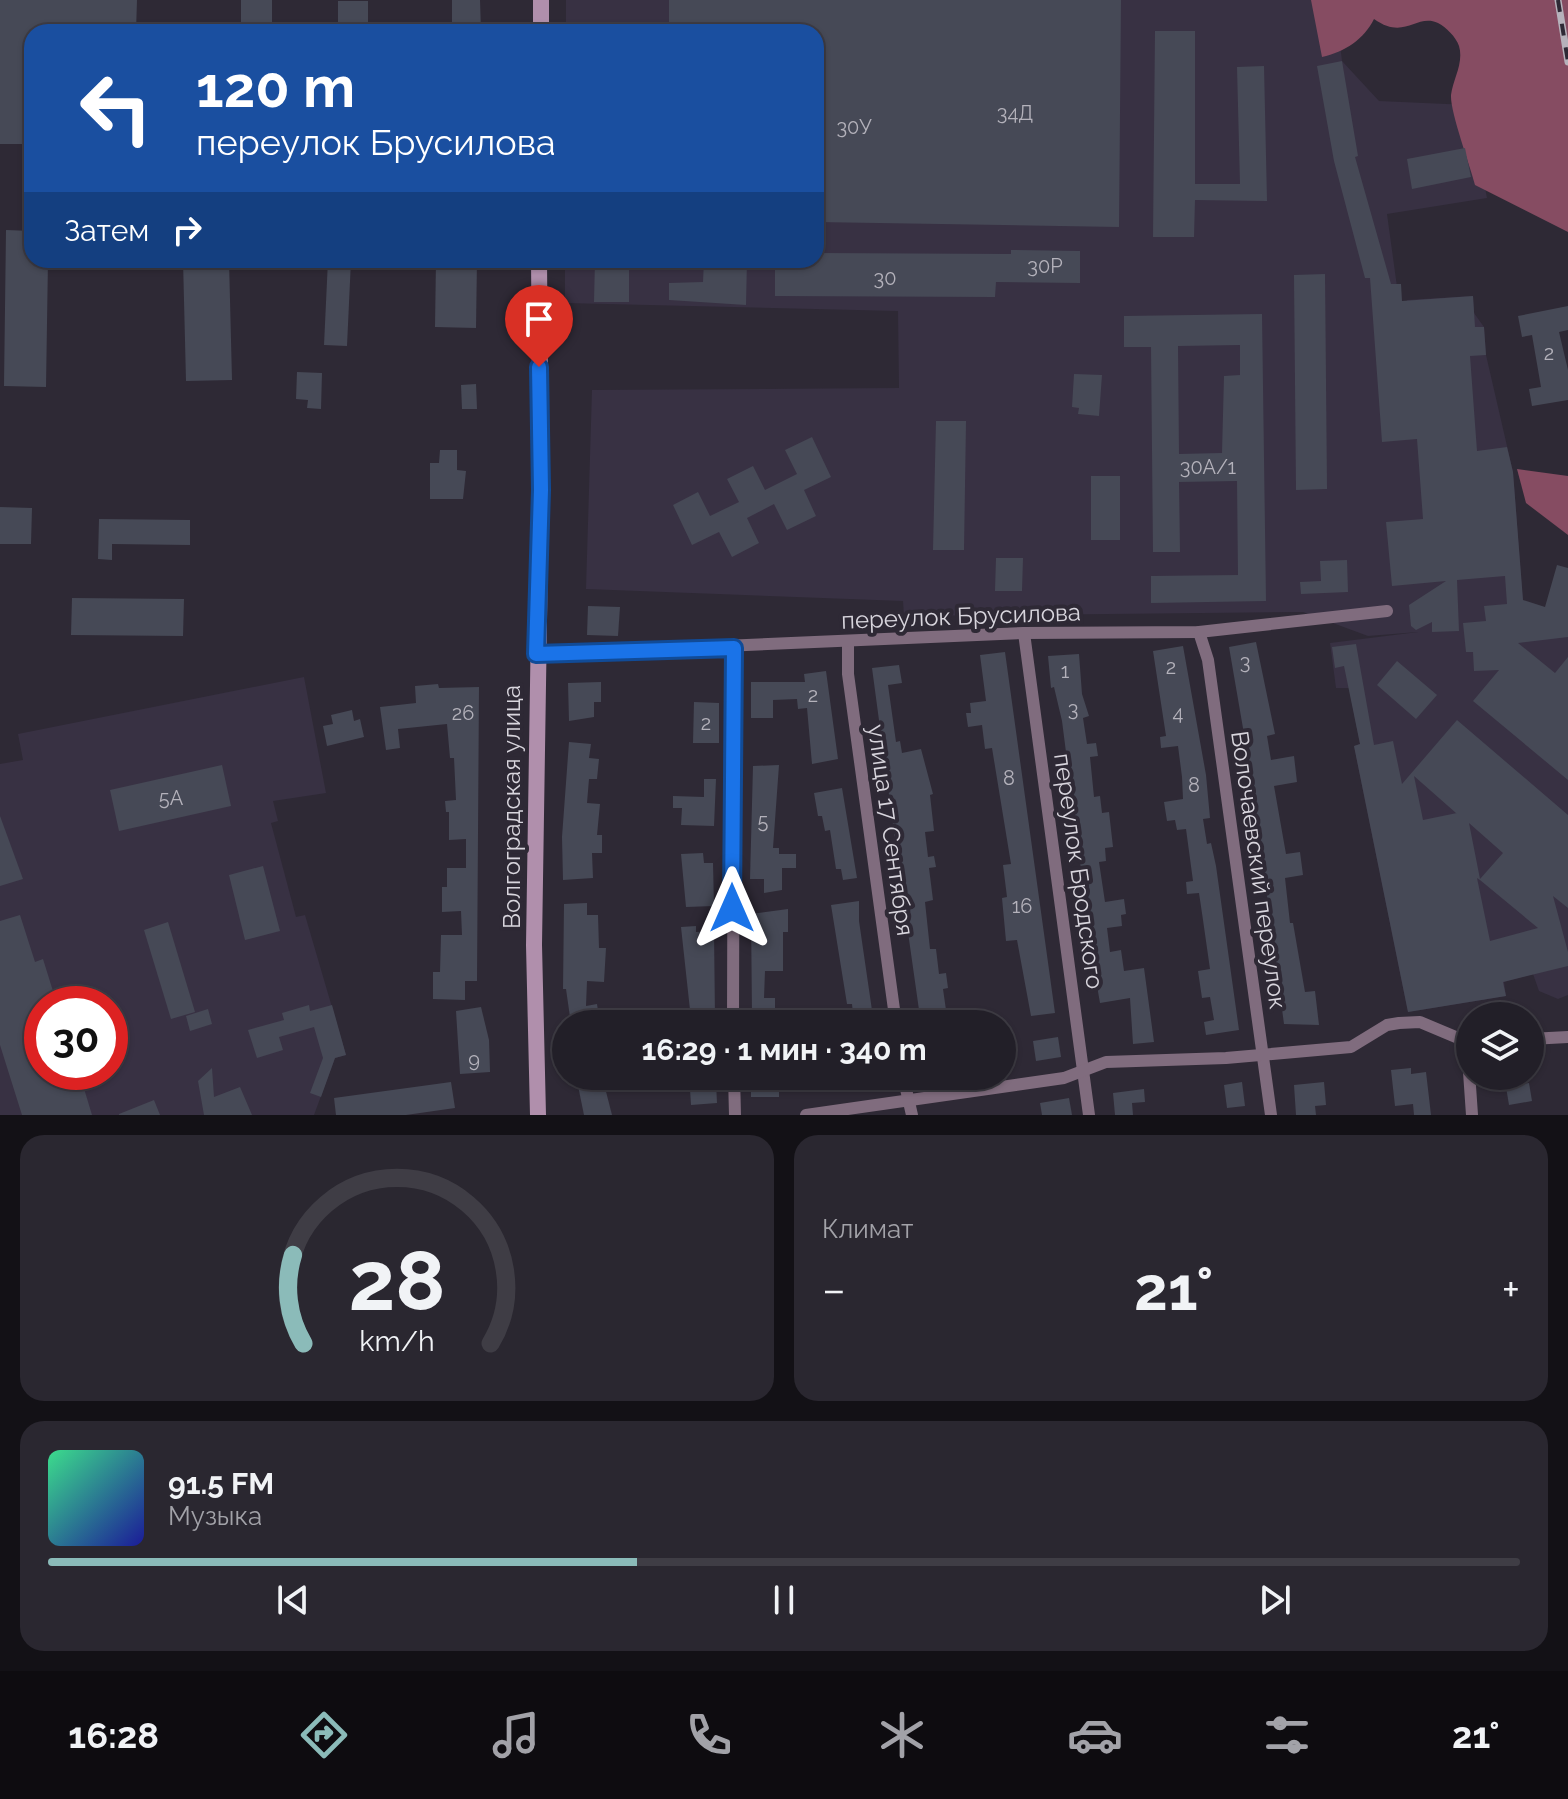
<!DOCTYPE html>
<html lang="ru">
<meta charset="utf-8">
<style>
:root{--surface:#221f28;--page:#2a2730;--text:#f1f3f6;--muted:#a2a2a8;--line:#3f3d45;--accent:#8bbbb9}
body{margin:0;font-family:Raleway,sans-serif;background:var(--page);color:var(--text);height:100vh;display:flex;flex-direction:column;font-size:30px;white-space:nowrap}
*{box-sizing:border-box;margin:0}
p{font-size:26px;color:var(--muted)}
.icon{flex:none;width:44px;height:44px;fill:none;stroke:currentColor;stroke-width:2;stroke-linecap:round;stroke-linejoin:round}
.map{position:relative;height:1115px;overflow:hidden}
.drawer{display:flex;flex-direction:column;gap:20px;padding:20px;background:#131116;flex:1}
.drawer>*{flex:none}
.hud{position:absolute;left:24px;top:24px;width:800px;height:244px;border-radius:24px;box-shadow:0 2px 6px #0004,0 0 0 2px var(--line);background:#1a4fa0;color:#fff;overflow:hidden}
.tools{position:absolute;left:1456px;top:1002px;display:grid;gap:16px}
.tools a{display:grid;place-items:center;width:88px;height:88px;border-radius:50%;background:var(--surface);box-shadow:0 2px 6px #0004,0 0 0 2px var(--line);font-size:40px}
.speed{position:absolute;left:24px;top:986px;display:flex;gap:16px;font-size:40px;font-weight:700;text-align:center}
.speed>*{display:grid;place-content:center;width:104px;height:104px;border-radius:50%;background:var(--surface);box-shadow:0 2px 6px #0004,0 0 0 2px var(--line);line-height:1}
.speed .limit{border:12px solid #d22;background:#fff;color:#111}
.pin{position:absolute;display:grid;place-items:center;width:68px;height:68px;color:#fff;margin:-82px -34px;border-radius:50% 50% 50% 0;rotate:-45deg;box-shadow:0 0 8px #0007}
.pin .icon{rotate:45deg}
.me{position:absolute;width:88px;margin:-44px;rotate:0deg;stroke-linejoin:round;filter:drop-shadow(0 0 6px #0008)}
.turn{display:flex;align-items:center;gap:28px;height:168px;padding:0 40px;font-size:36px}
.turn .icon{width:104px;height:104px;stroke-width:2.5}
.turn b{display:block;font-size:56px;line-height:68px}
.then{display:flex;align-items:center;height:76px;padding:0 40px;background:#0003;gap:16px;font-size:30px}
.big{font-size:60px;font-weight:700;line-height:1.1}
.drawer .card{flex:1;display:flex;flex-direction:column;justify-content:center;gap:12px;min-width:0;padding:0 28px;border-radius:24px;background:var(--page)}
.drawer .dial{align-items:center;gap:0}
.dial svg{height:208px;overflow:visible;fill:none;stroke:var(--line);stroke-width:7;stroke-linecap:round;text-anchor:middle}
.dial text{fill:var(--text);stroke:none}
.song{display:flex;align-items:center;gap:24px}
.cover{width:96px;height:96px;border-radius:12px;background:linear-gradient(135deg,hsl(150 70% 55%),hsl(240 70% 35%))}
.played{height:8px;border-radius:4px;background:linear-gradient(90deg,var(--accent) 40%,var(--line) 40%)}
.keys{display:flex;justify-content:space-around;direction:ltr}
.heat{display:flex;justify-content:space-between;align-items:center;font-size:44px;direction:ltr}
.drawer .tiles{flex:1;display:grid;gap:20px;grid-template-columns:1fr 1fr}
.card:last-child{grid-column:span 2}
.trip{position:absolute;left:552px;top:1010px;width:464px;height:80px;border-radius:40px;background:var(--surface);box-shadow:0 2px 6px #0004,0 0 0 2px var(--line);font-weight:700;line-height:80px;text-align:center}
.tab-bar{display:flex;height:128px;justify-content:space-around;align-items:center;background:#0e0c10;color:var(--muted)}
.tab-bar .icon{width:56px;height:56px}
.tab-bar .on{color:var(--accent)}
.tab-bar b{font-size:36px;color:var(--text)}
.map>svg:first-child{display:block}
.built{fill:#383143;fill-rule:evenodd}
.forest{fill:#864c62}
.building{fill:#464956;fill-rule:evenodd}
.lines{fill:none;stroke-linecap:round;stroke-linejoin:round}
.minor{stroke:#806c7e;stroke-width:12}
.secondary{stroke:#b08fac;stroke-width:16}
.rail-casing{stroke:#b6b2bb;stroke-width:7}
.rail{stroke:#2e2935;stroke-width:4;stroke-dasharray:12;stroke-linecap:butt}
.route-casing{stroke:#114b97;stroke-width:20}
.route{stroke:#1a73e8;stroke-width:14}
.labels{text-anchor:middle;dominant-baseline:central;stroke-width:8;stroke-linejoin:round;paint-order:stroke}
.number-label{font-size:20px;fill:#b4b2bb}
.street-label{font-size:24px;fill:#d8d5dd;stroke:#2e2935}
</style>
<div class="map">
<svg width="1568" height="1115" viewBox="0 0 1568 1115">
<rect width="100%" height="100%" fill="#2e2935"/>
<g class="built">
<polygon points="566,0 1335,0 1342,61 1379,101 1469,105 1487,198 1387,214 1414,410 1407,300 1473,296 1474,313 1484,327 1486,355 1513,472 1523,603 1568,621 1568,995 1558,999 1539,991 1533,974 1504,982 1506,996 1408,1012 1354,746 1360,744 1349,688 1336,688 1330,643 1418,632 1368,636 1303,612 904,616 903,601 586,589 592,390 899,388 898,311 565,303 565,260 816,260 816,32 566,32"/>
<path d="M 304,677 L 326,793 L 273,801 L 278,821 L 271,823 L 296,917 L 305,915 L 346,1055 L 335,1058 L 314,1115 L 0,1115 L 0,764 L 23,760 L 18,734 ZM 42,1004 L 110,1004 L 110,1072 L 42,1072 Z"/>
</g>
<g class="forest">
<path d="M 1311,0 L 1568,0 L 1568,232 L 1475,185 C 1470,165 1450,112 1451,95 C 1453,79 1464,63 1459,46 C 1456,37 1446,27 1438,23 C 1416,13 1405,41 1374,19 C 1364,39 1345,52 1322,57 Z"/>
<polygon points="1517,469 1568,476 1568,535 1526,503"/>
</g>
<g class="building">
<polygon points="0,0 137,0 136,32 32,32 32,144 0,144"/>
<rect x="241" y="0" width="31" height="32"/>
<polygon points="452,0 480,0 481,32 452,32"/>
<polygon points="669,0 1121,0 1119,227 816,222 816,32 669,32"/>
<rect x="338" y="1" width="30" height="31"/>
<polygon points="1155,31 1195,31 1195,184 1240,184 1237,67 1264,66 1267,201 1195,200 1194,237 1153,237"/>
<polygon points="1342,61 1358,156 1355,157 1391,284 1401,284 1402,301 1473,296 1475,327 1484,327 1486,355 1470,356 1477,451 1507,447 1513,472 1523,600 1545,607 1557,565 1568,568 1568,637 1518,643 1555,673 1568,657 1568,780 1473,701 1499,670 1474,671 1473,652 1466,652 1463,623 1486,621 1484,606 1507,604 1505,576 1457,580 1459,631 1432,632 1432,622 1416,630 1411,626 1409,605 1446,581 1392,586 1386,522 1423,519 1417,439 1382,442 1370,278 1365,278 1334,161 1317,66"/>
<polygon points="1465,148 1471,177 1412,189 1407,159"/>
<polygon points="6,230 32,231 32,260 48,260 46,387 4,386"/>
<polygon points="1011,250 1080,251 1080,283 996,282 995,297 775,296 775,260 816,260 816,253 1011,254"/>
<polygon points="183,260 229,260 232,380 186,381"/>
<polygon points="328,260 351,260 347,346 324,345"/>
<polygon points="436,260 477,260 476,328 435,327"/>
<polygon points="595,260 629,260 629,302 594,302"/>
<polygon points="704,260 747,260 746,305 669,300 669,283 703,282"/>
<polygon points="1325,274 1327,489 1296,490 1294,275"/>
<polygon points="1568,306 1568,330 1559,332 1568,370 1568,400 1532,406 1529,389 1541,387 1532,335 1522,337 1518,316"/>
<path d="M 1262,314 L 1266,601 L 1151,603 L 1151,576 L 1238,575 L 1237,481 L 1179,482 L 1180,552 L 1153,552 L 1151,347 L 1124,347 L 1124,316 ZM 1240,345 L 1240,375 L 1224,376 L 1222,453 L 1179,454 L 1178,346 Z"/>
<polygon points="297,372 322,373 321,409 307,408 308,400 296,399"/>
<polygon points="1074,374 1102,375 1099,416 1078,414 1079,408 1072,407"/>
<polygon points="476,384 477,409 462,409 461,385"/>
<polygon points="936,421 966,421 964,550 933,550"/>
<polygon points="812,437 831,477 804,490 816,516 787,530 774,504 747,518 759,543 732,557 719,532 692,545 673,505 698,492 710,516 739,502 727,479 753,466 765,490 797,474 785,450"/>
<polygon points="440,450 457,450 457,470 466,471 463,499 430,499 430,463 439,463"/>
<rect x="1091" y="476" width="29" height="64"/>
<polygon points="0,507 32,508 31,544 0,544"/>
<polygon points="99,519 190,520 190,545 112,544 112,560 98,559"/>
<polygon points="996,558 1023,558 1022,591 995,591"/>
<polygon points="1347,560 1348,592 1301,594 1300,582 1321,581 1320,561"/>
<polygon points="72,598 184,599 183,636 71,635"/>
<polygon points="588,606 620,607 618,636 587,635"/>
<polygon points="1256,642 1275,734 1267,736 1271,760 1294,756 1297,782 1274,786 1286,854 1300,852 1303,875 1285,878 1290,923 1293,923 1305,992 1315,991 1319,1025 1284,1024 1265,881 1250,803 1246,763 1249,763 1229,647"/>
<path d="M 1356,644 L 1374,745 L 1393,741 L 1402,784 L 1457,720 L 1568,815 L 1568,908 L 1553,896 L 1568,952 L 1568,966 L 1503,982 L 1506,996 L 1408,1012 L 1354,746 L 1360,744 L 1344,666 L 1335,668 L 1332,647 ZM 1414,776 L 1456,813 L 1457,813 L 1423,820 ZM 1469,823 L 1503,853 L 1480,879 ZM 1477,878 L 1480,880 L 1538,928 L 1490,941 Z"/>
<polygon points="1183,646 1206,775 1210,818 1203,819 1207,844 1211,843 1216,866 1239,1030 1206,1035 1204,1022 1214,1020 1210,997 1202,998 1198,971 1210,969 1203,920 1199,893 1187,894 1186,882 1193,881 1186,829 1177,830 1175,820 1167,821 1164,802 1183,799 1182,777 1178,746 1161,748 1160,737 1166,736 1153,651"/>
<polygon points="1005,652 1055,1013 1031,1016 1017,940 1006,941 1002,898 1007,897 1003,865 1011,864 992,748 985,749 982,725 968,727 966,713 971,713 970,703 986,701 980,655"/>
<polygon points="1079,654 1082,694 1089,716 1083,718 1087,744 1096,743 1098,756 1090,757 1094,797 1100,796 1102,813 1109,812 1113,847 1105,848 1106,861 1099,862 1105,902 1124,899 1126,914 1121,915 1122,926 1107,928 1110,952 1121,950 1124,971 1144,968 1154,1042 1133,1044 1130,998 1100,1003 1093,963 1062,721 1054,687 1051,688 1048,656"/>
<polygon points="1397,661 1437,695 1416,719 1377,685"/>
<polygon points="899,665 902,683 888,685 896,742 900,741 902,753 921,749 933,794 930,795 934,831 925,832 928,857 934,856 936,867 929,868 933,900 925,902 930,949 936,949 939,974 946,973 948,988 943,989 948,1024 921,1024 904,904 901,905 897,877 900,877 872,668"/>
<polygon points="826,671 838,759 812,764 807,708 798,709 797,699 773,700 773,718 751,718 751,682 805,682 804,674"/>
<polygon points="601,682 601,702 594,702 594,717 569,721 568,683"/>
<polygon points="438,684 439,688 479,687 477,981 465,981 465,1000 433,999 433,972 440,972 441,935 462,935 461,911 442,912 442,887 447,887 447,868 466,868 466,839 449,840 449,812 446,812 445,801 456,800 454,758 450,758 447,724 398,729 400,748 386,750 380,707 416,703 415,686"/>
<polygon points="694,702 719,703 719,743 693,743"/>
<polygon points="352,710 354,721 360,719 364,737 327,746 323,726 333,724 331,715"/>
<polygon points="569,742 591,744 589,758 599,759 597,779 589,779 587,803 600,804 597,835 602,835 602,853 592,853 593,878 563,880 562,837"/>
<polygon points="222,765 231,806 119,831 110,790"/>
<polygon points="779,765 773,848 779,848 779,854 796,854 796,868 782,868 782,890 764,893 764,879 750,879 753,766"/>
<polygon points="704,779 716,779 714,826 681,825 682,808 673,808 673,796 704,797"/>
<polygon points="842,788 857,878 843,880 841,869 836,869 830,830 825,831 822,816 818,816 814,793"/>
<polygon points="0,816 23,879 0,886"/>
<polygon points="703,853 704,863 713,863 714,906 686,907 681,854"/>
<polygon points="263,866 280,931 245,940 229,875"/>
<polygon points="859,901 859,921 874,1024 854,1024 852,1004 847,1004 831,905"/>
<polygon points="587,903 587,915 598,915 599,948 606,948 604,982 587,981 586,1006 597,1004 600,1024 571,1024 566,989 563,989 564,904"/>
<polygon points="788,909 788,932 783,932 783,971 765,971 764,998 775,998 775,1015 752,1016 751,914"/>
<polygon points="20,915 35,962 43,959 57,1004 42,1004 42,1072 79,1072 92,1115 22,1115 0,1045 0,921"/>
<polygon points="168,922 195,1012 171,1019 144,930"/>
<polygon points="696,926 696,932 714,931 715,1018 685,1024 685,1011 690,1010 681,927"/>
<polygon points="309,1005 310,1011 332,1005 346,1055 335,1058 321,1097 310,1093 323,1058 314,1027 279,1037 283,1050 257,1058 248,1030 284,1020 282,1013"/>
<polygon points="481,1007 489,1040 490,1072 460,1074 456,1011"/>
<polygon points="208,1009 212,1024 190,1031 186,1016"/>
<polygon points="1058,1037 1061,1057 1036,1061 1033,1041"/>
<polygon points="212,1068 214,1097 240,1087 252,1115 204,1115 198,1081"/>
<polygon points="1411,1068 1411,1074 1426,1072 1431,1115 1414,1115 1413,1104 1395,1106 1391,1070"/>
<polygon points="576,1076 602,1076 612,1115 584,1115"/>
<polygon points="683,1076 702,1076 703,1083 716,1082 717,1103 691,1105 690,1089 684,1089"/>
<rect x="751" y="1076" width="28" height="21"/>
<polygon points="451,1082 455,1108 406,1115 336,1115 334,1098"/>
<polygon points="1242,1082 1245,1106 1227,1108 1224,1085"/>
<polygon points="1324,1082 1326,1105 1315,1106 1316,1115 1296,1115 1294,1085"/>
<polygon points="1529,1083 1532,1101 1509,1105 1506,1087"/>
<polygon points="1144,1089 1145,1102 1132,1103 1133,1115 1115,1115 1113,1093"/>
<polygon points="1069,1098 1072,1115 1042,1115 1040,1103"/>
<polygon points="154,1100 160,1115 119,1115 119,1114"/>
</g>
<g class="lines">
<g class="minor">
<polyline points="1199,632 1208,660 1271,1115"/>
<polyline points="1024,633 1089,1115"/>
<polyline points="848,642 848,674 896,1024"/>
<polyline points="536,654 1024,633 1199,632 1387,611"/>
<polyline points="733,1024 734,648"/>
<polyline points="1530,1039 1568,1037"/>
<polyline points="1467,1043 1472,1115"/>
<polyline points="734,1076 735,1115"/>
<polyline points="903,1076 912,1115"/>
<polyline points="806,1115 1064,1078 1106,1062 1226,1058 1351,1047 1387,1025 1399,1023 1420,1022 1470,1043"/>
</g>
<g class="secondary">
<polyline points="541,32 541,0"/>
<polyline points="538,1115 534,945 541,490 539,260"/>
</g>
<defs>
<polyline id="rail" points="1558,0 1568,62"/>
</defs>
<use href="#rail" class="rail-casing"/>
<use href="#rail" class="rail"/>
</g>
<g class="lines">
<defs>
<polyline id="route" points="539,367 541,490 536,654 734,648 732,908"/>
</defs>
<use href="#route" class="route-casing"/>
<use href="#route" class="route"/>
</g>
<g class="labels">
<g class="number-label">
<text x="1015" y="113">34Д</text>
<text x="854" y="127">30У</text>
<text x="1045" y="266">30Р</text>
<text x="885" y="278">30</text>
<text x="1549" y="353">2</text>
<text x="1208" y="467">30А/1</text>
<text x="1245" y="662">3</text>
<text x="1171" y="667">2</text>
<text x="1065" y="671">1</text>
<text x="813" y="695">2</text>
<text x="1073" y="709">3</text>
<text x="463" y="713">26</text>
<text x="1178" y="713">4</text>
<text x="706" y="723">2</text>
<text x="1009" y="778">8</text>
<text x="1194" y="785">8</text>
<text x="171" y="798">5А</text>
<text x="763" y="821">5</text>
<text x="1022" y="906">16</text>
<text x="474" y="1060">9</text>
</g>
<g class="street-label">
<text transform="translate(961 616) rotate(-2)">переулок Брусилова</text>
<text transform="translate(511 807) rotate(-90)">Волгоградская улица</text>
<text transform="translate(891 830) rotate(82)">улица 17 Сентября</text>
<text transform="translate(1259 870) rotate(82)">Волочаевский переулок</text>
<text transform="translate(1079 871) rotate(82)">переулок Бродского</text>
</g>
</g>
</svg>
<div class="tools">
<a><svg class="icon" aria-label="layers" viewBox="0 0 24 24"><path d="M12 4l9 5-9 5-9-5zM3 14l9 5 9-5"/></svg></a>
</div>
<div class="speed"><div class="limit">30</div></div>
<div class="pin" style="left:539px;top:367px;background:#d93025"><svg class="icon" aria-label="arrive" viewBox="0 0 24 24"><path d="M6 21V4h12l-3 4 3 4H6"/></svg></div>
<svg class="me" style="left:732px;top:908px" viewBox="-20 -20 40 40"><path d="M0-17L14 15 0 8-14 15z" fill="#1a73e8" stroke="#fff" stroke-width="4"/></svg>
<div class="trip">16:29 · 1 мин · 340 m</div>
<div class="hud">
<div class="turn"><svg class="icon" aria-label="left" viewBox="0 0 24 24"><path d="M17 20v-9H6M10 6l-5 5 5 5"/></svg><div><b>120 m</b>переулок Брусилова</div></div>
<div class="then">Затем<svg class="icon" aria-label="right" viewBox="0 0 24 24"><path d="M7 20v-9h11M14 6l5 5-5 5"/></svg></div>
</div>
</div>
<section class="drawer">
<div class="tiles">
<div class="card dial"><svg viewBox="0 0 100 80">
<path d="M14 69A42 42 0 1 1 86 69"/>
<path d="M14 69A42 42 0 0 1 10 35" stroke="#8bbbb9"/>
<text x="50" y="56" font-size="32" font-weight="700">28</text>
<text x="50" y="72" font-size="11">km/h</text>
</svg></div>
<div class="card"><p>Климат</p>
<div class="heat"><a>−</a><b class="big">21°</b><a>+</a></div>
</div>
<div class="card">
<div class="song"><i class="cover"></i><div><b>91.5 FM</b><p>Музыка</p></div></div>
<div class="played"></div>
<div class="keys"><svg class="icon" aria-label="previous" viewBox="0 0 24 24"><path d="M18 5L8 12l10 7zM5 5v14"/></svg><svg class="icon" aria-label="pause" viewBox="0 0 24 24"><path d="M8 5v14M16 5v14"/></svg><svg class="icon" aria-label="next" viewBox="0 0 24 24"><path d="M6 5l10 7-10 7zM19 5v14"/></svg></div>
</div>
</div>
</section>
<nav class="tab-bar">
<b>16:28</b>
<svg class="icon on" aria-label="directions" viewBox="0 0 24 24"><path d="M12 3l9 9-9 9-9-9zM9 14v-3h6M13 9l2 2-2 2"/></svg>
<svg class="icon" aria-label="music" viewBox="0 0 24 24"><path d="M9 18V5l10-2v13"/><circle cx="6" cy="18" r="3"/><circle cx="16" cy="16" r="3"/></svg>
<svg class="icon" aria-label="phone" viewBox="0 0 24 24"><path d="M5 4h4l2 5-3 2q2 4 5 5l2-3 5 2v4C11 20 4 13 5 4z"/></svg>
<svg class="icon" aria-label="climate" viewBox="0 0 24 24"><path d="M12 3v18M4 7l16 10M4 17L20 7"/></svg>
<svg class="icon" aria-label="car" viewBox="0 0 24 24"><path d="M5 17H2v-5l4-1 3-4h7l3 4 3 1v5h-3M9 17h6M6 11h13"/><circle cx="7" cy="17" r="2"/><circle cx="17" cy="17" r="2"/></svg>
<svg class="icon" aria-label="filters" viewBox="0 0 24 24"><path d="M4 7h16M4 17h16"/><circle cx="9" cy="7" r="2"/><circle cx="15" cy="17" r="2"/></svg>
<b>21°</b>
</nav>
